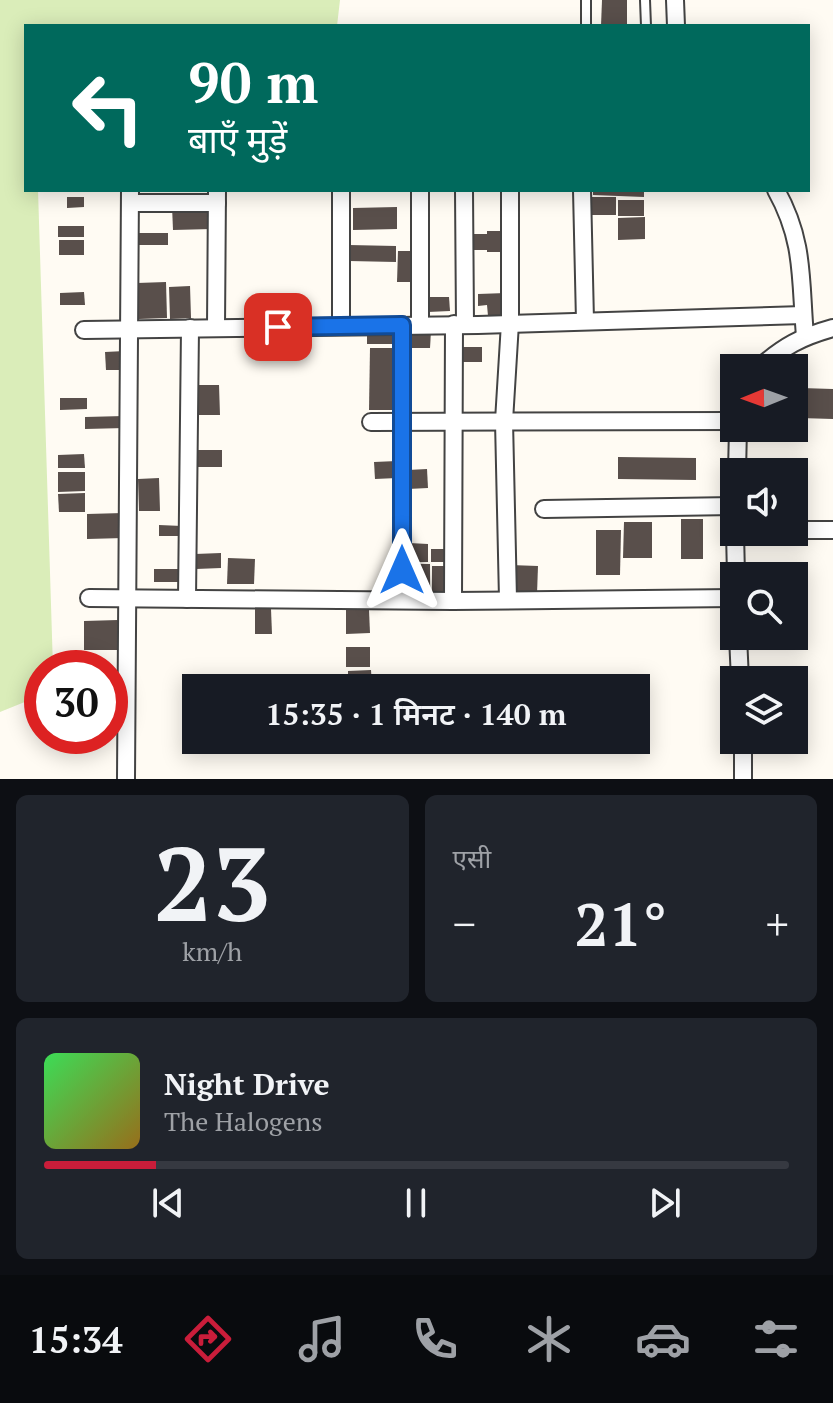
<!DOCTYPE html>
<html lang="hi">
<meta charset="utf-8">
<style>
:root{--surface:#171b24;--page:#20242c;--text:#f1f3f6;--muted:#9ea1a6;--line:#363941;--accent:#ca1d3a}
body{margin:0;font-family:"PT Serif","Noto Sans Devanagari",serif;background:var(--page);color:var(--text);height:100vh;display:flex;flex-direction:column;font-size:30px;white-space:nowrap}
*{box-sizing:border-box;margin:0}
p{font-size:26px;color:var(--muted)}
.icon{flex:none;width:44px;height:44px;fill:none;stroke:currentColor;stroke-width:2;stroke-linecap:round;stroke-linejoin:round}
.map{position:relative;height:779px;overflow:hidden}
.side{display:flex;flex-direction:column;gap:16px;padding:16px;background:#0d0f14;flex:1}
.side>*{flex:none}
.top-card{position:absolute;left:24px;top:24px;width:786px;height:168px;border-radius:0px;box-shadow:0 4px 20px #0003;background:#00695c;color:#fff;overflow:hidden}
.needle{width:52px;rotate:269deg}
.tools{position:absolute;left:720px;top:354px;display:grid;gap:16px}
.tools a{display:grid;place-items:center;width:88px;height:88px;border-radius:0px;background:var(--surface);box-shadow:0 4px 20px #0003;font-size:40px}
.speed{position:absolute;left:24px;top:650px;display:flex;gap:16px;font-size:40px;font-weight:700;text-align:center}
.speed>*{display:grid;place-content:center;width:104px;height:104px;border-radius:50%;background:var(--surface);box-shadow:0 4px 20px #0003;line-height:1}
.speed .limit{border:12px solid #d22;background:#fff;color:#111}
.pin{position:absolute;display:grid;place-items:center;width:68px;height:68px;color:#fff;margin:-34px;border-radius:16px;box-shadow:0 4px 12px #0006}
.me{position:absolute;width:88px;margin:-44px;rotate:0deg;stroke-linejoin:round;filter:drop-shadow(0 0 6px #0008)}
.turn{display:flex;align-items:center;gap:28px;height:168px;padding:0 32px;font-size:36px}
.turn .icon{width:104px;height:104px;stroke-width:2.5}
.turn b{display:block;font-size:56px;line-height:68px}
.big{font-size:60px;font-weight:600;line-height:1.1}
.side .tile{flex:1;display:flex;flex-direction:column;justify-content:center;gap:12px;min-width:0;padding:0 28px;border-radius:12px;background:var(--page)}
.side .dial{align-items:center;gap:0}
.dial b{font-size:104px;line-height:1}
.song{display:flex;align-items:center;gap:24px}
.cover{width:96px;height:96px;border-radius:12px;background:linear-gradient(135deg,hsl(130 70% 55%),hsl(40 70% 35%))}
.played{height:8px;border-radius:4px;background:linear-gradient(90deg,var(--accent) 15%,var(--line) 15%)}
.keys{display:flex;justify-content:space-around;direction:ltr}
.heat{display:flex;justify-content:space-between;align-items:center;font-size:44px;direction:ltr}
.side .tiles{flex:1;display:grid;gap:16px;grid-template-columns:1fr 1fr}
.tile:last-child{grid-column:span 2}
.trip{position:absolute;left:182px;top:674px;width:468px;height:80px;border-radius:0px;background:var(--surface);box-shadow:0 4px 20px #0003;font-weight:600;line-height:80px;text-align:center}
.dock{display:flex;height:128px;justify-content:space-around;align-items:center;background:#090b0e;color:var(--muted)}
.dock .icon{width:56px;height:56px}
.dock .selected{color:var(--accent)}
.dock b{font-size:36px;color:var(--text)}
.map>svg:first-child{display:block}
.green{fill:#daedb9}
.building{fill:#594f4b}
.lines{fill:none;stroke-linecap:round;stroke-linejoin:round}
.lane-casing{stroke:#434343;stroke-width:12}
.street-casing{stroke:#434343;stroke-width:20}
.lane{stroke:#fff;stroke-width:8}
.street{stroke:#fff;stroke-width:16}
.route-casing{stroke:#114b97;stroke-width:20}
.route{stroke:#1a73e8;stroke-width:14}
</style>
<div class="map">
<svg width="833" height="779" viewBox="0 0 833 779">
<rect width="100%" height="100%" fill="#fffbf3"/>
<polygon class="green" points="0,0 340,0 337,26 26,26 26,190 38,190 53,668 42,668 42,695 0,712"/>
<g class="building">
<polygon points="602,0 627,0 627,26 601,26"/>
<polygon points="593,190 644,190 644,197 593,195"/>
<polygon points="67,197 84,197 84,207 67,208"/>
<rect x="592" y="197" width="24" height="18"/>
<rect x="618" y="200" width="26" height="16"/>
<polygon points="212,205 212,229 173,230 172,206"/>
<polygon points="397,207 397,229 353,230 353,208"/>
<polygon points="645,217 645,239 618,240 618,218"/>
<rect x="58" y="226" width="26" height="11"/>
<polygon points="487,231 507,231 506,252 487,252 487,250 468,250 468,234 487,234"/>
<rect x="139" y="233" width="29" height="12"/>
<rect x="59" y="240" width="25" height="15"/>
<polygon points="349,245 396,246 396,262 349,261"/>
<polygon points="398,251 418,251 418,282 397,282"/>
<polygon points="166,282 167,318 139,319 137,283"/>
<polygon points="190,286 191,318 170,319 169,287"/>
<polygon points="84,292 85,305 60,305 60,293"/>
<polygon points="506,293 507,316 488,316 487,305 478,306 478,294"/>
<polygon points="427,297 449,297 450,311 428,312"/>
<polygon points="408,330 431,331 430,348 408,348"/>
<rect x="367" y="332" width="29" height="12"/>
<rect x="458" y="347" width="24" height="15"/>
<polygon points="370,348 395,348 395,410 369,410"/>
<polygon points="125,351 125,370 106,370 105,352"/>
<polygon points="194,385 219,385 220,415 194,415"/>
<polygon points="801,388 833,389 833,419 800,418"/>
<polygon points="60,398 87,398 87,409 60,410"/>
<polygon points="124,416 125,428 85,429 85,417"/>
<rect x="192" y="450" width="30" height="17"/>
<polygon points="84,454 85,468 58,468 58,455"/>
<polygon points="618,457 696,458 696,480 618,479"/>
<polygon points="397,461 397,478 375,479 374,462"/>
<polygon points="427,469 428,488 408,489 408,470"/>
<polygon points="58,472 85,472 85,491 58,492"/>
<polygon points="159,478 160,511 139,511 138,479"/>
<polygon points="85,493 85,512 59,512 58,494"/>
<polygon points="123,513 124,538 87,539 87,514"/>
<rect x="681" y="519" width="22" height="40"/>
<polygon points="624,522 652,522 652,558 623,558"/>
<polygon points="159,525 182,526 182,536 159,536"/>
<polygon points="596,530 621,530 620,575 596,575"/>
<polygon points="409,543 428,544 428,562 409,562"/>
<rect x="431" y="549" width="22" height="13"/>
<polygon points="221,553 221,568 196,569 195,554"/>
<polygon points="228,558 255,559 254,584 227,584"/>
<rect x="410" y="564" width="20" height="30"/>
<polygon points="510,565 538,566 537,594 509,594"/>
<rect x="432" y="566" width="21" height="28"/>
<rect x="154" y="569" width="25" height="13"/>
<polygon points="255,609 271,609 272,634 255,634"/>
<polygon points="346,610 369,610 370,633 346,634"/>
<polygon points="118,620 119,650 84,650 84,621"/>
<rect x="346" y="647" width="24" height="20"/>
<polygon points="371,670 372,687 348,688 348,671"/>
</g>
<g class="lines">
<defs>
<g id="lane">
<polyline points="645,0 646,26"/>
<polyline points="586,26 586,0"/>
</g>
<g id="street">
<polyline points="675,0 676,26"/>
<polyline points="420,190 420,325"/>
<polyline points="464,190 465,324"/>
<polyline points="582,190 585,321"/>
<path d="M 776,190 C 805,242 800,280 805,336"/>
<polyline points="130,203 217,203"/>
<polyline points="341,326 341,190"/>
<polyline points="216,328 217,190"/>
<polyline points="84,330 478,325 803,315"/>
<path d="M 759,368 C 784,346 801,337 833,328"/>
<polyline points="371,422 734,421"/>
<polyline points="737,472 738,428"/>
<polyline points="544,509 734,506"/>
<polyline points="794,530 833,530"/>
<polyline points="735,532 736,576"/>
<polyline points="89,598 453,601 734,598"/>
<polyline points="187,599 190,328"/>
<polyline points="508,599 504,421 510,323 510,190"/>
<polyline points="402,600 402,325"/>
<polyline points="453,601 454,324"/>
<polyline points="738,636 740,680"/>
<polyline points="743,740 743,779"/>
<polyline points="126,779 130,190"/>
</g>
</defs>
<use href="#lane" class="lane-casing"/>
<use href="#street" class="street-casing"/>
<use href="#lane" class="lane"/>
<use href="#street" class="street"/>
</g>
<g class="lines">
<defs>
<polyline id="route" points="278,327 402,325 402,570"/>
</defs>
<use href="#route" class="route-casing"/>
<use href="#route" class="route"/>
</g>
</svg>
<div class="tools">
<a><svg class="needle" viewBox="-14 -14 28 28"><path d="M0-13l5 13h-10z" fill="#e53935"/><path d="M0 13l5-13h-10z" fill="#9ea1a6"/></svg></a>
<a><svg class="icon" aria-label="sound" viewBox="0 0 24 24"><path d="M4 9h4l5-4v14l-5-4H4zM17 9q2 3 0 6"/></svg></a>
<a><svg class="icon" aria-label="search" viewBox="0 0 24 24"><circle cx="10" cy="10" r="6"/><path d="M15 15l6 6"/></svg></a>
<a><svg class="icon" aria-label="layers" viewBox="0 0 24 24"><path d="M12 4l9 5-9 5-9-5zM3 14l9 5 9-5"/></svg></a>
</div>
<div class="speed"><div class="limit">30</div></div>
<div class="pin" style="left:278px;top:327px;background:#d93025"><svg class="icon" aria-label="arrive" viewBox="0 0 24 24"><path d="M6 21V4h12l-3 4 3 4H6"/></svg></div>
<svg class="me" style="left:402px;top:570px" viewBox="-20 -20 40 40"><path d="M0-17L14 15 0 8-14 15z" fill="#1a73e8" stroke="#fff" stroke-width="4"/></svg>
<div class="trip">15:35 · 1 मिनट · 140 m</div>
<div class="top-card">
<div class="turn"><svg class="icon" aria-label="left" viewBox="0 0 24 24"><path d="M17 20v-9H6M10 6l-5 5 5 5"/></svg><div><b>90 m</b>बाएँ मुड़ें</div></div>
</div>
</div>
<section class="side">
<div class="tiles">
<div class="tile dial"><b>23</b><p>km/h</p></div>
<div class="tile"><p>एसी</p>
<div class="heat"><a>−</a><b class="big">21°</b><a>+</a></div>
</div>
<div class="tile">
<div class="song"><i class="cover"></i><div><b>Night Drive</b><p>The Halogens</p></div></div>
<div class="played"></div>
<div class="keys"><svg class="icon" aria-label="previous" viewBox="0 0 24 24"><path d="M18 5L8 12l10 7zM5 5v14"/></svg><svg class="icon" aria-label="pause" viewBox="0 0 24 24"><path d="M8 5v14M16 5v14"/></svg><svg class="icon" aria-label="next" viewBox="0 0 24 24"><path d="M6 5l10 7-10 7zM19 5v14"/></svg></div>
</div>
</div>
</section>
<nav class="dock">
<b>15:34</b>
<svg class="icon selected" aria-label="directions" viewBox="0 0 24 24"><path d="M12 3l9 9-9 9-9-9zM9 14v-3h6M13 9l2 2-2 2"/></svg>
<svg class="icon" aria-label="music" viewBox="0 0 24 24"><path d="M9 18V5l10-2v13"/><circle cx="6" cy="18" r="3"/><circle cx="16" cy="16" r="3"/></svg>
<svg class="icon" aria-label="phone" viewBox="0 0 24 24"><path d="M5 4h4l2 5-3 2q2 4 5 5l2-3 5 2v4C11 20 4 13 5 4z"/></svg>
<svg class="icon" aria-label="climate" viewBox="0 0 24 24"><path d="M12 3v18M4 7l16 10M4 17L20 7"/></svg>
<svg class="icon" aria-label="car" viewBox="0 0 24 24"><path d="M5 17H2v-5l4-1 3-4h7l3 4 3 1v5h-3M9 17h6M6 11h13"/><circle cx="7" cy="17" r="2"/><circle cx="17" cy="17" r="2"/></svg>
<svg class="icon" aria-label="filters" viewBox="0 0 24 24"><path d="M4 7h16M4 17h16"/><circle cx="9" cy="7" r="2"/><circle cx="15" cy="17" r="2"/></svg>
</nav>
